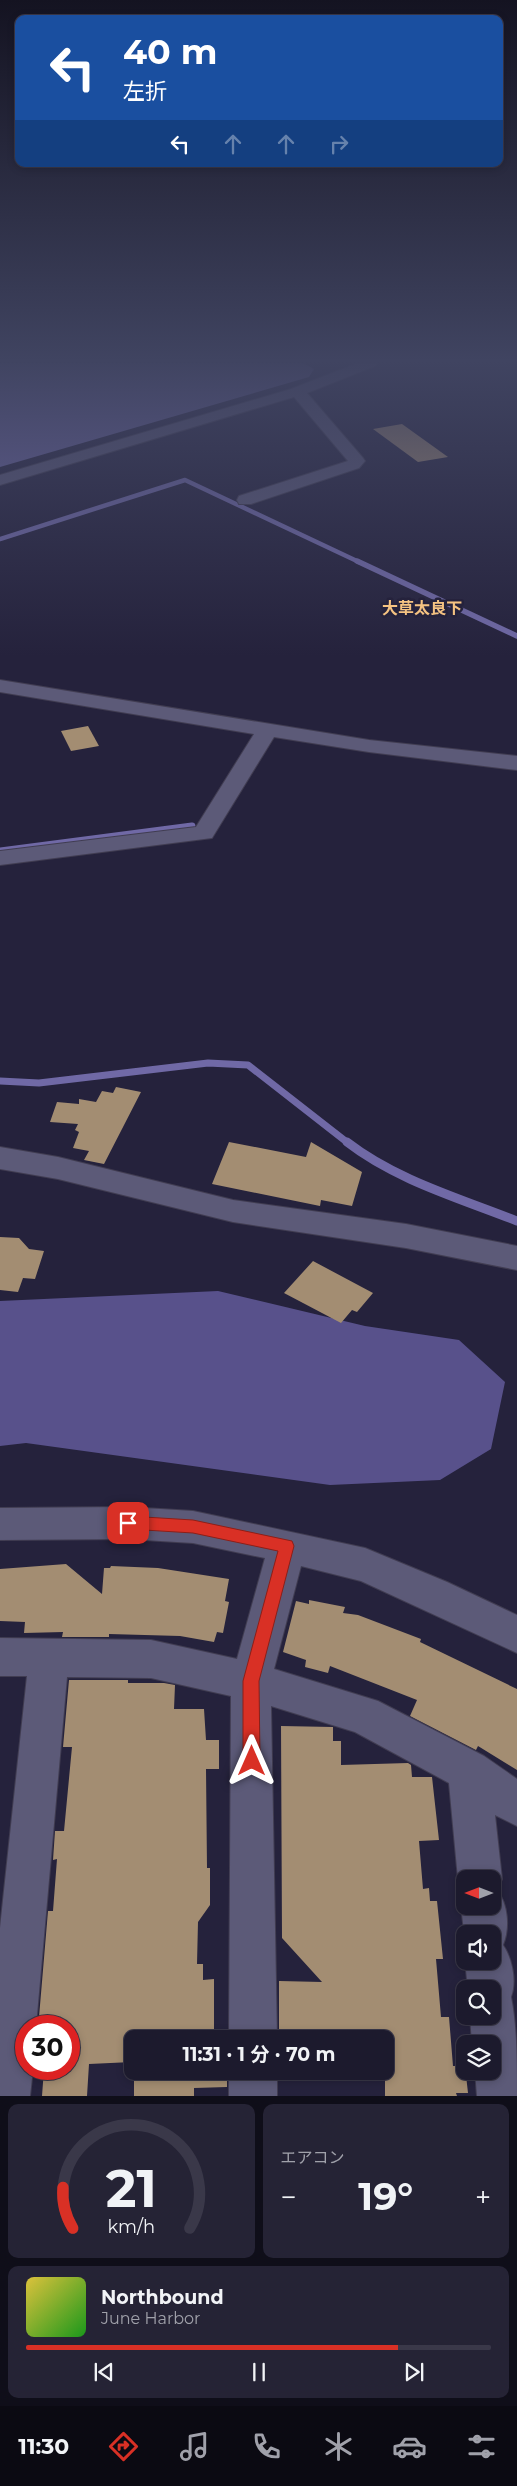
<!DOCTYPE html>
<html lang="ja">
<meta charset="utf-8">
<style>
:root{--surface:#1c1a2d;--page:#252335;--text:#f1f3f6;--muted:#a0a1aa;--line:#3a3849;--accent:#d93025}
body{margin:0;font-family:Montserrat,"Noto Sans JP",sans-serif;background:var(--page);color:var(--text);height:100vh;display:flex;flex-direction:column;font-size:19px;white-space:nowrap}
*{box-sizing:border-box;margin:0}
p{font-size:16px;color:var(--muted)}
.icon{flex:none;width:28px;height:28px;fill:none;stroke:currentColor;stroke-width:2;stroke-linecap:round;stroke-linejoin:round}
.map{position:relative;height:2096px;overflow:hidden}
.details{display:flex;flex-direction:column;gap:8px;padding:8px;background:#0f0e19;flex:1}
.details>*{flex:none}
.banner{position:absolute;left:15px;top:15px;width:488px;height:152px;border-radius:10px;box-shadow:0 2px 8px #0003,0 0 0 1px var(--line);background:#1a4fa0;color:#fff;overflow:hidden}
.needle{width:32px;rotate:270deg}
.fabs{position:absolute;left:456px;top:1870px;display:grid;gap:10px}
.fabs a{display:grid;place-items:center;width:45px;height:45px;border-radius:10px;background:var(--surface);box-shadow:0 2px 8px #0003,0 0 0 1px var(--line);font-size:25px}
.speed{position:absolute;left:15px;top:2015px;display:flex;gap:10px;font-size:25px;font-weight:700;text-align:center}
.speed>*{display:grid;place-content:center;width:65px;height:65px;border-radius:50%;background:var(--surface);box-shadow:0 2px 8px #0003,0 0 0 1px var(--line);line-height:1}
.speed .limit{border:8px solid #d22;background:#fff;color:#111}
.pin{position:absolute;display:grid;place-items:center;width:42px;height:42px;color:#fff;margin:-21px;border-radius:10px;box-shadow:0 2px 8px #0006}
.me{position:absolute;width:55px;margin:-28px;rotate:0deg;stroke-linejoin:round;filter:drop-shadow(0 0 4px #0008)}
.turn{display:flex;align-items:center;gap:18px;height:105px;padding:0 25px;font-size:22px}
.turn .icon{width:65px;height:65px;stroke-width:2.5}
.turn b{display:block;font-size:35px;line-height:42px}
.lanes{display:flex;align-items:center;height:48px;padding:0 25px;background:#0003;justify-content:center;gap:25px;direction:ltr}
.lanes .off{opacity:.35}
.big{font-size:38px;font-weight:700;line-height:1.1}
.details .widget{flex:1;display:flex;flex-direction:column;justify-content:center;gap:8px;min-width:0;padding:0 18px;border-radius:10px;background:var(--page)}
.details .dial{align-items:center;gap:0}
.dial svg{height:130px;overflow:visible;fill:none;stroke:var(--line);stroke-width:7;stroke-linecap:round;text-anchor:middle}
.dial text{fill:var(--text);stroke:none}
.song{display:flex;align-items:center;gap:15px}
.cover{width:60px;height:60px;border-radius:8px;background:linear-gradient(135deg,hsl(50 70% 55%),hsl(120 70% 35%))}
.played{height:5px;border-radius:2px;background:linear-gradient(90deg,var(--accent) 80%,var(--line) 80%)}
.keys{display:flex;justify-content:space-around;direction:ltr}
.heat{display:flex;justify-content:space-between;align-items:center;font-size:28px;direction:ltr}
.details .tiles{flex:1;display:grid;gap:8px;grid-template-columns:1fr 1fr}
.widget:last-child{grid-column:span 2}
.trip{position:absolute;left:124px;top:2030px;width:270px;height:50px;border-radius:10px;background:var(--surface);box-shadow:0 2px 8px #0003,0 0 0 1px var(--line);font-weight:700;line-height:50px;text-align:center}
.tab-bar{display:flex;height:80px;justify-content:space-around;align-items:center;background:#0b0a12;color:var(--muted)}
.tab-bar .icon{width:35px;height:35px}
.tab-bar .selected{color:var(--accent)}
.tab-bar b{font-size:22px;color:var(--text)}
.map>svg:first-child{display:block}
.forest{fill:#58518b}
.water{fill:#7069a6}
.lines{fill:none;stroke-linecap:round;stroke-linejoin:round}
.stream-far3{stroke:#7069a6;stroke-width:4.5}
.stream-far2{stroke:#7069a6;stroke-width:5.5}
.stream-far1{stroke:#7069a6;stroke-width:7}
.stream{stroke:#7069a6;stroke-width:9}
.building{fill:#a38d72}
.minor-casing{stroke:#413d52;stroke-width:2}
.minor{fill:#5c5a78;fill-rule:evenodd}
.route{fill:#d93025;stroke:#8d1f18}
.labels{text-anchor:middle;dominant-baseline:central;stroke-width:5;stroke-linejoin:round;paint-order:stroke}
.far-quarter-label{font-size:16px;font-weight:bold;fill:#f5c382;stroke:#25223c}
</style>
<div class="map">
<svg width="517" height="2096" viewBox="0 0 517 2096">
<rect width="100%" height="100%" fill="#25223c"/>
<polygon class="forest" points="218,1291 365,1326 459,1340 505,1382 491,1449 440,1480 330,1485 26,1443 0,1446 0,1301"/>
<polygon class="water" points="0,363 303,363 314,369 309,377 0,467"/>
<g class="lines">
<polyline class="stream-far3" points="0,539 185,480 359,562"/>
<polyline class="stream-far2" points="357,561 517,636"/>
<g class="stream-far1">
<polyline points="0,851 192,826"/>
<polyline points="0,1081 39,1083 208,1063 248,1065 348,1143"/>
</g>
<path class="stream" d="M 347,1142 C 396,1180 459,1198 517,1221"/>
</g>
<g class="building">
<polygon points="402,424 448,457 418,462 373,429"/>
<polygon points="88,726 99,746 71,751 61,731"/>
<polygon points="116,1087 141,1092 104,1164 84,1160 89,1151 73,1148 79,1132 75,1130 78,1124 50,1122 57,1102 79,1104 79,1099 96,1102 102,1091 113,1093"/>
<polygon points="229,1142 306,1157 311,1142 362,1172 352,1206 321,1200 320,1206 212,1184"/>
<polygon points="0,1237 19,1238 29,1249 44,1251 35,1279 23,1278 18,1292 0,1290"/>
<polygon points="313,1261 373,1293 357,1312 352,1310 341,1323 284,1293"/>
<polygon points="66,1564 102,1594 104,1568 110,1568 111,1566 158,1568 229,1579 225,1601 229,1602 223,1633 217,1632 214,1642 180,1636 109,1634 109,1637 62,1637 63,1632 24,1633 25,1622 0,1621 0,1569"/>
<polygon points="309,1600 345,1607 343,1613 358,1615 421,1639 420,1642 517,1689 517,1770 478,1746 476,1750 410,1716 417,1700 330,1666 328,1673 305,1667 306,1660 283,1652 296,1601 309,1604"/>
<polygon points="69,1680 128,1680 128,1683 164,1683 175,1685 174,1709 204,1709 206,1740 219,1740 219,1769 206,1769 207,1868 210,1868 210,1905 198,1922 197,1964 203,1964 203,1980 214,1979 214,2029 227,2029 227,2039 132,2039 132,2062 89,2064 87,2096 42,2096 44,2069 69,2069 69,2026 42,2026 42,2017 39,2017 48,1911 53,1911 57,1859 53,1860 55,1831 64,1831 72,1747 63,1747"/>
<polygon points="281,1726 333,1727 333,1741 341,1741 341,1765 408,1763 411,1765 412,1777 432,1777 439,1840 419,1841 423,1889 429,1888 430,1901 437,1901 443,1959 436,1959 441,2017 449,2017 453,2066 465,2066 468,2093 456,2093 457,2096 385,2096 385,2039 279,2039 279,1981 322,1982 282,1938"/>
<polygon points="134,2071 227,2071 227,2087 194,2088 194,2096 134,2096"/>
</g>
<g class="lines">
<defs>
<g id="minor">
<polygon points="358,363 377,363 375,366 307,393 363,458 365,461 359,468 251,504 239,504 237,500 239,496 348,461 294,397 0,485 0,475 291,389"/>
<polygon points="0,680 369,740 517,756 517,770 369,752 274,737 212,838 0,865 0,851 196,827 254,734 0,692"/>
<polygon points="0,1147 58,1157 233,1200 406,1224 517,1246 517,1270 406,1248 233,1222 58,1179 0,1169"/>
<path d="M 128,1507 L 193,1511 L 365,1548 L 447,1582 L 517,1615 L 517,1653 L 361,1581 L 301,1566 L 274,1669 L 378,1701 L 484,1756 L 517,1779 L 517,1826 L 495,1815 L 502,1879 L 497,1890 C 508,1904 510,1928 503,1945 C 512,1958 517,1981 511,1997 C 517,2026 517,2065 517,2096 L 477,2096 L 475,2071 L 492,2071 L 492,2044 L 472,2044 L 470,2016 L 492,2016 L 492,1989 L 468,1989 L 465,1961 L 492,1961 L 492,1934 L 465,1934 L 465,1940 L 461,1906 L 465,1896 L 465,1906 L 492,1906 L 492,1879 L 465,1879 L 464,1895 L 458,1879 L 449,1783 L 355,1732 L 271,1706 L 277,2039 L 229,2039 L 231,1696 L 151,1678 L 67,1677 L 36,2026 L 26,2026 L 26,2069 L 33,2069 L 30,2096 L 0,2096 L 0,1928 L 27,1676 L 0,1676 L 0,1638 L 151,1640 L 237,1659 L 265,1558 L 193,1543 L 128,1539 L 0,1540 L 0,1508 Z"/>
<rect x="229" y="2071" width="48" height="25"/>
</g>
</defs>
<use href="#minor" class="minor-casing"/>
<use href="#minor" class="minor"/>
</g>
<linearGradient id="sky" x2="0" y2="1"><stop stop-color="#141321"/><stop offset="0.55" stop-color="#404461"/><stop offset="1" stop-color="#404461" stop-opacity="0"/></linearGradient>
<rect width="517" height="656" fill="url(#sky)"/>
<polygon class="route" points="128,1516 193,1520 292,1541 294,1546 259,1681 260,1761 258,1767 252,1769 245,1767 243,1761 243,1681 278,1551 193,1533 128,1529 123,1527 120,1523 123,1518"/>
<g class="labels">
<g class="far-quarter-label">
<text x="422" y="608">大草太良下</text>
</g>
</g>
</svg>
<div class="fabs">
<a><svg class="needle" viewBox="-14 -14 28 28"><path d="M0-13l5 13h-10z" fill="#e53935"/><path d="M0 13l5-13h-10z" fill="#a0a1aa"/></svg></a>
<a><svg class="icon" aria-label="sound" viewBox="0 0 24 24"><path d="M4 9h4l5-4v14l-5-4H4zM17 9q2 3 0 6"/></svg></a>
<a><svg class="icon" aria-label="search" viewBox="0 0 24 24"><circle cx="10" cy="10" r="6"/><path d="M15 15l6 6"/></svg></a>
<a><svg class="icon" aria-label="layers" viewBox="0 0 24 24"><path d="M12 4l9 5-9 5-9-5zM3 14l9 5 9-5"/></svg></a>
</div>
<div class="speed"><div class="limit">30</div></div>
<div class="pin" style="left:128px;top:1523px;background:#d93025"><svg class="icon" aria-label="arrive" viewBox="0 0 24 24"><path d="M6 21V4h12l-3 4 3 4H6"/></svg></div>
<svg class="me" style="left:252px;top:1761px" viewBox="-20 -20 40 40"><path d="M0-17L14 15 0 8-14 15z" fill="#d93025" stroke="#fff" stroke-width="4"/></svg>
<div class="trip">11:31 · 1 分 · 70 m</div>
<div class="banner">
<div class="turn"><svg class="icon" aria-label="left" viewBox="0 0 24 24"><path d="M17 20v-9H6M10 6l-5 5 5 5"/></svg><div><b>40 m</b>左折</div></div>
<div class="lanes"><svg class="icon" aria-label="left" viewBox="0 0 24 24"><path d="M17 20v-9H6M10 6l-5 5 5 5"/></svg><svg class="icon off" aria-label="ahead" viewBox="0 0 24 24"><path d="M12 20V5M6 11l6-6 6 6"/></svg><svg class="icon off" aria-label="ahead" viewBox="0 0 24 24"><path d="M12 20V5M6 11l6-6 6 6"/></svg><svg class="icon off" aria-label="right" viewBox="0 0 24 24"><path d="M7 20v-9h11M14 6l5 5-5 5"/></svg></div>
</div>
</div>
<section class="details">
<div class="tiles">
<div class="widget dial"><svg viewBox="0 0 100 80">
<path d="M14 69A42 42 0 1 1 86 69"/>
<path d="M14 69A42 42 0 0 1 8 44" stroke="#d93025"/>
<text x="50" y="56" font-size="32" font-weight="700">21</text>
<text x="50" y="72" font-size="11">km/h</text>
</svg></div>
<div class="widget"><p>エアコン</p>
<div class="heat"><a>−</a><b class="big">19°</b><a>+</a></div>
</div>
<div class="widget">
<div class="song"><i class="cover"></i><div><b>Northbound</b><p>June Harbor</p></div></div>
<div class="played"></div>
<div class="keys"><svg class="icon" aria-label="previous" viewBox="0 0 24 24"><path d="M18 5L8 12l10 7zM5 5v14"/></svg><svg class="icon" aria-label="pause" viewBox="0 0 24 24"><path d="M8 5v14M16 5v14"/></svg><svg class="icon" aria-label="next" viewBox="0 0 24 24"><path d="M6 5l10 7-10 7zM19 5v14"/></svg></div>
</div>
</div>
</section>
<nav class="tab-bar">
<b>11:30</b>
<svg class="icon selected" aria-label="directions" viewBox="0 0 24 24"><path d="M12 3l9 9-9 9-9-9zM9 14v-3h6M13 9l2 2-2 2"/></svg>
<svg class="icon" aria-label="music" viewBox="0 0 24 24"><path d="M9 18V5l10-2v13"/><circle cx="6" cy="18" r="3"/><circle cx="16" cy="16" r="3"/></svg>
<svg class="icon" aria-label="phone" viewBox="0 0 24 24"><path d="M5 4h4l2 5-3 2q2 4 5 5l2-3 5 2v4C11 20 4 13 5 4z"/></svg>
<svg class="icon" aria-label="climate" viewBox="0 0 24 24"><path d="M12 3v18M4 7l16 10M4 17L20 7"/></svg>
<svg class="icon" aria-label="car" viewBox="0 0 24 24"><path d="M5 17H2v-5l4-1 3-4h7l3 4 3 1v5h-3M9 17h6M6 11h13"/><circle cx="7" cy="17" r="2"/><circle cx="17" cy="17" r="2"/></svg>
<svg class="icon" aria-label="filters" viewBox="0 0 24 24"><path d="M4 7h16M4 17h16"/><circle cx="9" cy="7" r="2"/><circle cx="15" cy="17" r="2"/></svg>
</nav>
